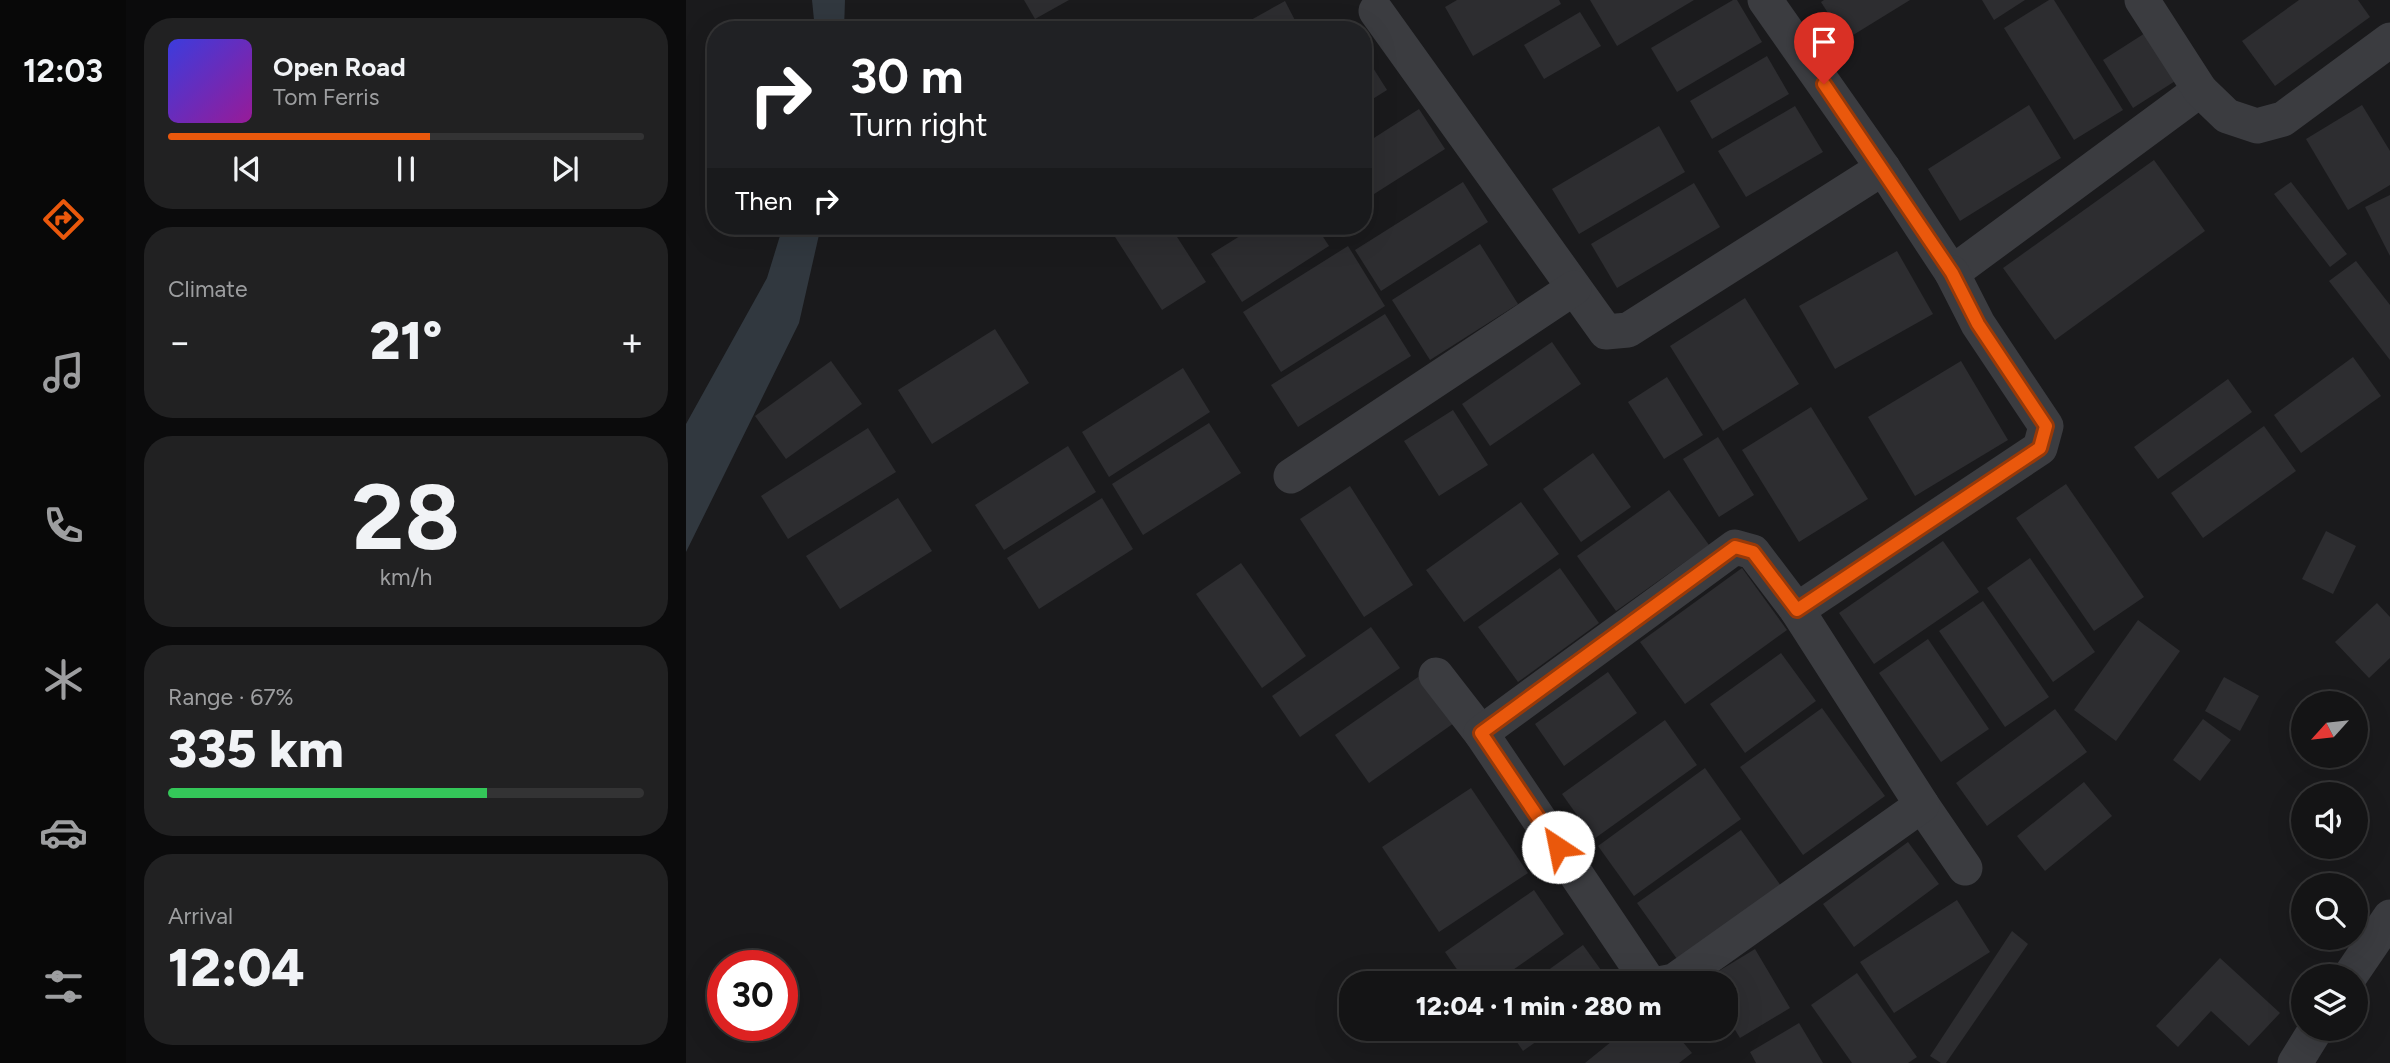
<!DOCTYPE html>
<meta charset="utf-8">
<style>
:root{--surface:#141415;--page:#212122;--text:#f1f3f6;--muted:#9d9ea0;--line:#333334;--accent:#ea580c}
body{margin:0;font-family:Figtree,sans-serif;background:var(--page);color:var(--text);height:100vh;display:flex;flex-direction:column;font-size:26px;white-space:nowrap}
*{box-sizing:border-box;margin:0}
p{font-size:23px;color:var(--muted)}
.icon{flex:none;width:38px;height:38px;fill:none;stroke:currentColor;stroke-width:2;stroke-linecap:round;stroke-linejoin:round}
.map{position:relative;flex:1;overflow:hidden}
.side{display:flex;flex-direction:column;gap:18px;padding:18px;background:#0b0b0c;width:560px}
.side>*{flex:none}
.guide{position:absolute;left:21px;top:21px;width:665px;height:214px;border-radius:28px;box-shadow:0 7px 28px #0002,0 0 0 2px var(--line);background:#202124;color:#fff;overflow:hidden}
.needle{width:46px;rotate:243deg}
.buttons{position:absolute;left:1605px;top:691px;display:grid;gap:14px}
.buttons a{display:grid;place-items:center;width:77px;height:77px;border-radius:50%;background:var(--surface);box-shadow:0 7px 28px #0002,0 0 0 2px var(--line);font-size:35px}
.speed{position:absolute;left:21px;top:950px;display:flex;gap:14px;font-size:35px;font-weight:700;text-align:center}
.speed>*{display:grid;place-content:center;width:91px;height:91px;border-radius:50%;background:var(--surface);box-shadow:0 7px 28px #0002,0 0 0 2px var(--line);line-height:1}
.speed .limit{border:10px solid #d22;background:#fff;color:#111}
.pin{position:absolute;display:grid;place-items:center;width:60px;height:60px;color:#fff;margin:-72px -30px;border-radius:50% 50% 50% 0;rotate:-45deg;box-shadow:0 0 7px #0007}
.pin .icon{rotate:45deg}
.me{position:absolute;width:77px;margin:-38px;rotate:326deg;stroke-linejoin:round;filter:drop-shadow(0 0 5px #0008)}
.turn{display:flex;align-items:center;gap:24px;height:147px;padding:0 28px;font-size:32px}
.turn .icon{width:91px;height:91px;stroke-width:2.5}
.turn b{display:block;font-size:49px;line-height:60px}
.then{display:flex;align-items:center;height:66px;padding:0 28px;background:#0003;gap:14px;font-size:26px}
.big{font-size:52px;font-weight:800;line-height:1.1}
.side .card{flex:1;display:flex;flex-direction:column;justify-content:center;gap:10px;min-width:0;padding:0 24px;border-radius:28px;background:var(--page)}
.side .dial{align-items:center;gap:0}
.dial b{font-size:91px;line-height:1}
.song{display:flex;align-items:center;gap:21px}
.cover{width:84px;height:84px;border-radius:10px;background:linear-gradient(135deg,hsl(240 70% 55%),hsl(300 70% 35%))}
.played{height:7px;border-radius:4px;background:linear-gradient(90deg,var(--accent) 55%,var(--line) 55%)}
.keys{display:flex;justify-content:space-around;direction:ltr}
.heat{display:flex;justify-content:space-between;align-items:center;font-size:38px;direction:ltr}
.charge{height:10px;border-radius:5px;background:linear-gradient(90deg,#34c759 67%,var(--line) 0)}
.trip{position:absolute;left:653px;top:971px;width:399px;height:70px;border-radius:28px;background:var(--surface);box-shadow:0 7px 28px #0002,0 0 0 2px var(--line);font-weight:800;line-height:70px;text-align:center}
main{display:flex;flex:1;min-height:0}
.tabs{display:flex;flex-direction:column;width:126px;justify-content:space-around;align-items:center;background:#080808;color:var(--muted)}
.tabs .icon{width:49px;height:49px}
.tabs .current{color:var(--accent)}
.tabs b{font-size:32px;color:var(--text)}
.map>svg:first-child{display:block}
.water{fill:#31383f}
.building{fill:#2d2d30}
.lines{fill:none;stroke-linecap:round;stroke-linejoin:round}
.minor{stroke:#3b3c40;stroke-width:35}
.route-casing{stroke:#983908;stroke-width:18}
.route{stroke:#ea580c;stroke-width:12}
</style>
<main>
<nav class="tabs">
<b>12:03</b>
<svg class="icon current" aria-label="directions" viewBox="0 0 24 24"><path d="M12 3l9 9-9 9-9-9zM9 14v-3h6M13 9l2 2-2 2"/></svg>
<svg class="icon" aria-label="music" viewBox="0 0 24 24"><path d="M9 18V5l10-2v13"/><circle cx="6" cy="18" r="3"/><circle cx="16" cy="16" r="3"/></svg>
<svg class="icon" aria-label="phone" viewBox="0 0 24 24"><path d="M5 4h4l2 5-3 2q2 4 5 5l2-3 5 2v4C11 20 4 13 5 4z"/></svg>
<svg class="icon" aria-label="climate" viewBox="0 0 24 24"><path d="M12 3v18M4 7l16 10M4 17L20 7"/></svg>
<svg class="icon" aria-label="car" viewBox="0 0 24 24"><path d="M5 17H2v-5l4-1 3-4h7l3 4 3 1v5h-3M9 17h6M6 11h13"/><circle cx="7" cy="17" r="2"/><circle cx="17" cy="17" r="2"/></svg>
<svg class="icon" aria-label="filters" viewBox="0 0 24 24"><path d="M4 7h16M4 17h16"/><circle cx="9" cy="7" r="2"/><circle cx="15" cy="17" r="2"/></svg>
</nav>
<section class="side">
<div class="card">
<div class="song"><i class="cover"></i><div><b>Open Road</b><p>Tom Ferris</p></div></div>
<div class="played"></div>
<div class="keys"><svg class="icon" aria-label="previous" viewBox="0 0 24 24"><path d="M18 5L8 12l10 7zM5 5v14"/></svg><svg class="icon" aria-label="pause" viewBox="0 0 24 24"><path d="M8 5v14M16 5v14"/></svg><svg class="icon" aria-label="next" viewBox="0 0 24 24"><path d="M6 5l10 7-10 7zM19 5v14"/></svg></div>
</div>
<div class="card"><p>Climate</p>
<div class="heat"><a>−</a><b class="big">21°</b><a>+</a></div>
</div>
<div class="card dial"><b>28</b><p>km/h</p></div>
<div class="card"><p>Range · 67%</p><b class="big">335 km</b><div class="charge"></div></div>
<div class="card"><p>Arrival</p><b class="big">12:04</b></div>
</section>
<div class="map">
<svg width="1704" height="1063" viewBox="0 0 1704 1063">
<rect width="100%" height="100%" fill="#1a1a1c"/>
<g class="water">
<polygon points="126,0 159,0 158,30 129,30"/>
<polygon points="97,226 135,226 113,323 0,552 0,424 81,278"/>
</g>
<g class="building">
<polygon points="338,0 383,0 349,19"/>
<polygon points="771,0 873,0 875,4 787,56 759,7"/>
<polygon points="904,0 1008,0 931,46"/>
<polygon points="1047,0 1051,0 1076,42 991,92 965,48"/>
<polygon points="1138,0 1224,0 1159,40 1135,2"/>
<polygon points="1296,0 1339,0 1308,20"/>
<polygon points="1363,0 1368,0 1437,110 1388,140 1318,28"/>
<polygon points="1613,0 1672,0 1684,17 1589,86 1556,41"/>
<polygon points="599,1 614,30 547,30"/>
<polygon points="894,12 915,46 858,79 838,45"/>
<polygon points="1467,28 1497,76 1447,108 1417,60"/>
<polygon points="677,52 701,90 677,105"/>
<polygon points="1081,56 1103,94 1026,139 1004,101"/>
<polygon points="1343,105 1375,158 1274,221 1242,169"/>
<polygon points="1676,105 1704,151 1704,185 1662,210 1620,139"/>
<polygon points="1109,106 1137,152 1060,197 1032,151"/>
<polygon points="733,109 759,149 677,201 677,145"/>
<polygon points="973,126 999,172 893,234 866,189"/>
<polygon points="1468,160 1519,231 1369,340 1317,268"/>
<polygon points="777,182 802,222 695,291 669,250"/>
<polygon points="1605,182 1661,254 1644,267 1588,194"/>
<polygon points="1008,183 1034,227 931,288 905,244"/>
<polygon points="1704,195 1704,256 1679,207"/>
<polygon points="422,226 484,226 520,282 476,310"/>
<polygon points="570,226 630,226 643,246 556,302 525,254"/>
<polygon points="794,244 832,304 744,360 706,300"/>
<polygon points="662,246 699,306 595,372 557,312"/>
<polygon points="1211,251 1247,314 1149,369 1113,306"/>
<polygon points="1670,261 1704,305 1704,360 1643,281"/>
<polygon points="1059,298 1113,384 1037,431 984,346"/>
<polygon points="699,314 725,356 612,427 585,385"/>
<polygon points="309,329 343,383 246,444 212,390"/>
<polygon points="866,342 895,384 804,446 776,404"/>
<polygon points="1667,357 1695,396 1615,453 1588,415"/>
<polygon points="145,361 176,404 100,459 69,416"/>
<polygon points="1275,361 1322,440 1229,496 1182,417"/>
<polygon points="497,368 524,412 423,477 396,432"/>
<polygon points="981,377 1017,435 978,459 942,402"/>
<polygon points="1542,379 1566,412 1472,479 1448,447"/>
<polygon points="1125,407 1182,499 1113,542 1056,450"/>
<polygon points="767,410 802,465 753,496 718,441"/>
<polygon points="523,423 555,473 457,535 426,484"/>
<polygon points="1578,426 1610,471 1517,538 1485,493"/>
<polygon points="182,428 210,472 102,539 75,496"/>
<polygon points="1032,437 1068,495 1033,517 997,459"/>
<polygon points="382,446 410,492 318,550 289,505"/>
<polygon points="907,453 945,507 895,542 857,489"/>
<polygon points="1380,484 1458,597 1408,631 1330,518"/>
<polygon points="664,486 727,585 678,617 614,519"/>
<polygon points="983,490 1023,545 930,611 891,556"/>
<polygon points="212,498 246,551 154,609 120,556"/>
<polygon points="416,498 447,549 353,609 321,558"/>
<polygon points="835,502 873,554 778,622 740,570"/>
<polygon points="1640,531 1670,546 1647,594 1616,579"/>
<polygon points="1257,541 1293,592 1188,664 1153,613"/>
<polygon points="1344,558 1409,652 1367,682 1301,588"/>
<polygon points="555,563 620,656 576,688 510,594"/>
<polygon points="874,568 913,623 832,682 792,627"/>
<polygon points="1056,568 1101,630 999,704 954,642"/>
<polygon points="1297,601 1363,697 1319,727 1253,631"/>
<polygon points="1691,603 1704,617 1704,658 1683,678 1649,642"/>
<polygon points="1452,620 1494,651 1430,741 1388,710"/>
<polygon points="685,627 714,668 614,737 586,696"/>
<polygon points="1242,639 1303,729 1255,762 1193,673"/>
<polygon points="1095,653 1130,701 1059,753 1024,704"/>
<polygon points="922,672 951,713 878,766 849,724"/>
<polygon points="735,675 768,723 683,783 649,735"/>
<polygon points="1538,677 1573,696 1554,731 1519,711"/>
<polygon points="1136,708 1199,796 1117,855 1054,767"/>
<polygon points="1369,709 1401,752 1301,826 1270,783"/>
<polygon points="1517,719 1545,740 1514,781 1487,760"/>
<polygon points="979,720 1011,765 908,839 876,794"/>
<polygon points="1019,768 1055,819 948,896 912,846"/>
<polygon points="1398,782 1426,816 1359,871 1331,836"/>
<polygon points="785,788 842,873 753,932 696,847"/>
<polygon points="1055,830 1095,886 991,959 951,903"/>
<polygon points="1222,842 1253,884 1168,947 1137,904"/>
<polygon points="848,890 878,934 807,984 781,984 759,952"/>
<polygon points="1271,900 1304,952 1208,1013 1174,962"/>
<polygon points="1326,931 1342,944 1260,1063 1255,1063 1244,1056"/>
<polygon points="897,945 925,984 843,984"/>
<polygon points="1069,949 1104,1008 1054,1038 1040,1015 1040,984 1020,984 1018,980"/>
<polygon points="1534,958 1594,1013 1563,1046 1525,1011 1492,1047 1470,1026"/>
<polygon points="1171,973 1231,1057 1222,1063 1166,1063 1125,1005"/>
<polygon points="1113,1023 1137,1063 1070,1063 1064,1052"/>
<polygon points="822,1029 868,1029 837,1051"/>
<polygon points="941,1029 986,1029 1006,1053 993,1063 899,1063"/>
</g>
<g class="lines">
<g class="minor">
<polyline points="1079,0 1197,168 1266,273 1514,90"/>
<polyline points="1456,0 1514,90 1541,116 1571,126 1597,119 1704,40"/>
<polyline points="690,11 920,332 942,330 1197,168"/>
<polyline points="605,476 888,288"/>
<polyline points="1111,610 1354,448 1360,426 1292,324 1266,273"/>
<polyline points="750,675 795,733"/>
<polyline points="1236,805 1279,868"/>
<polyline points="1664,976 1704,917"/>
<polyline points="964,984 795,733 1049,547 1067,552 1111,610 1236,805 988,981 973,984"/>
<polyline points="1609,1063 1630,1029"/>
</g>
</g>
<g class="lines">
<defs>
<polyline id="route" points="872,847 795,733 1049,547 1067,552 1111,610 1354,448 1360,426 1292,324 1266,273 1138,84"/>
</defs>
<use href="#route" class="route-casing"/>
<use href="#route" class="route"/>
</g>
</svg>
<div class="buttons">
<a><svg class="needle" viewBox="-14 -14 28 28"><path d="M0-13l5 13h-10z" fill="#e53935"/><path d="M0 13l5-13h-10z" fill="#9d9ea0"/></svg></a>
<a><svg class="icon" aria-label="sound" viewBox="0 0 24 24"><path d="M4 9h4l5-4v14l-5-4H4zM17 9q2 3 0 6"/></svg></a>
<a><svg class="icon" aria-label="search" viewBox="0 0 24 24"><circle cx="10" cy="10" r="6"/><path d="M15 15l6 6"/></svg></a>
<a><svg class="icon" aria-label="layers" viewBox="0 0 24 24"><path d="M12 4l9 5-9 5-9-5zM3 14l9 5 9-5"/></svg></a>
</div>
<div class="speed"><div class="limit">30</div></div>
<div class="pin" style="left:1138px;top:84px;background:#d93025"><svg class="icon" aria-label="arrive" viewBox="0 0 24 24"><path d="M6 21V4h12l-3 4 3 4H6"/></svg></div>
<svg class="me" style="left:872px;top:847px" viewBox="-20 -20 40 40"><circle r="19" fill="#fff"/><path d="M0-13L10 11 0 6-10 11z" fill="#ea580c"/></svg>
<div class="trip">12:04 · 1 min · 280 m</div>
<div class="guide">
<div class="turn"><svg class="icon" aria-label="right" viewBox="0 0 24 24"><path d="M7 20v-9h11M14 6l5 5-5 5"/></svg><div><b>30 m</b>Turn right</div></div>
<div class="then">Then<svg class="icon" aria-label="right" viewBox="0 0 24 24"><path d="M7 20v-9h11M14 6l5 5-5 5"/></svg></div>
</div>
</div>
</main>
